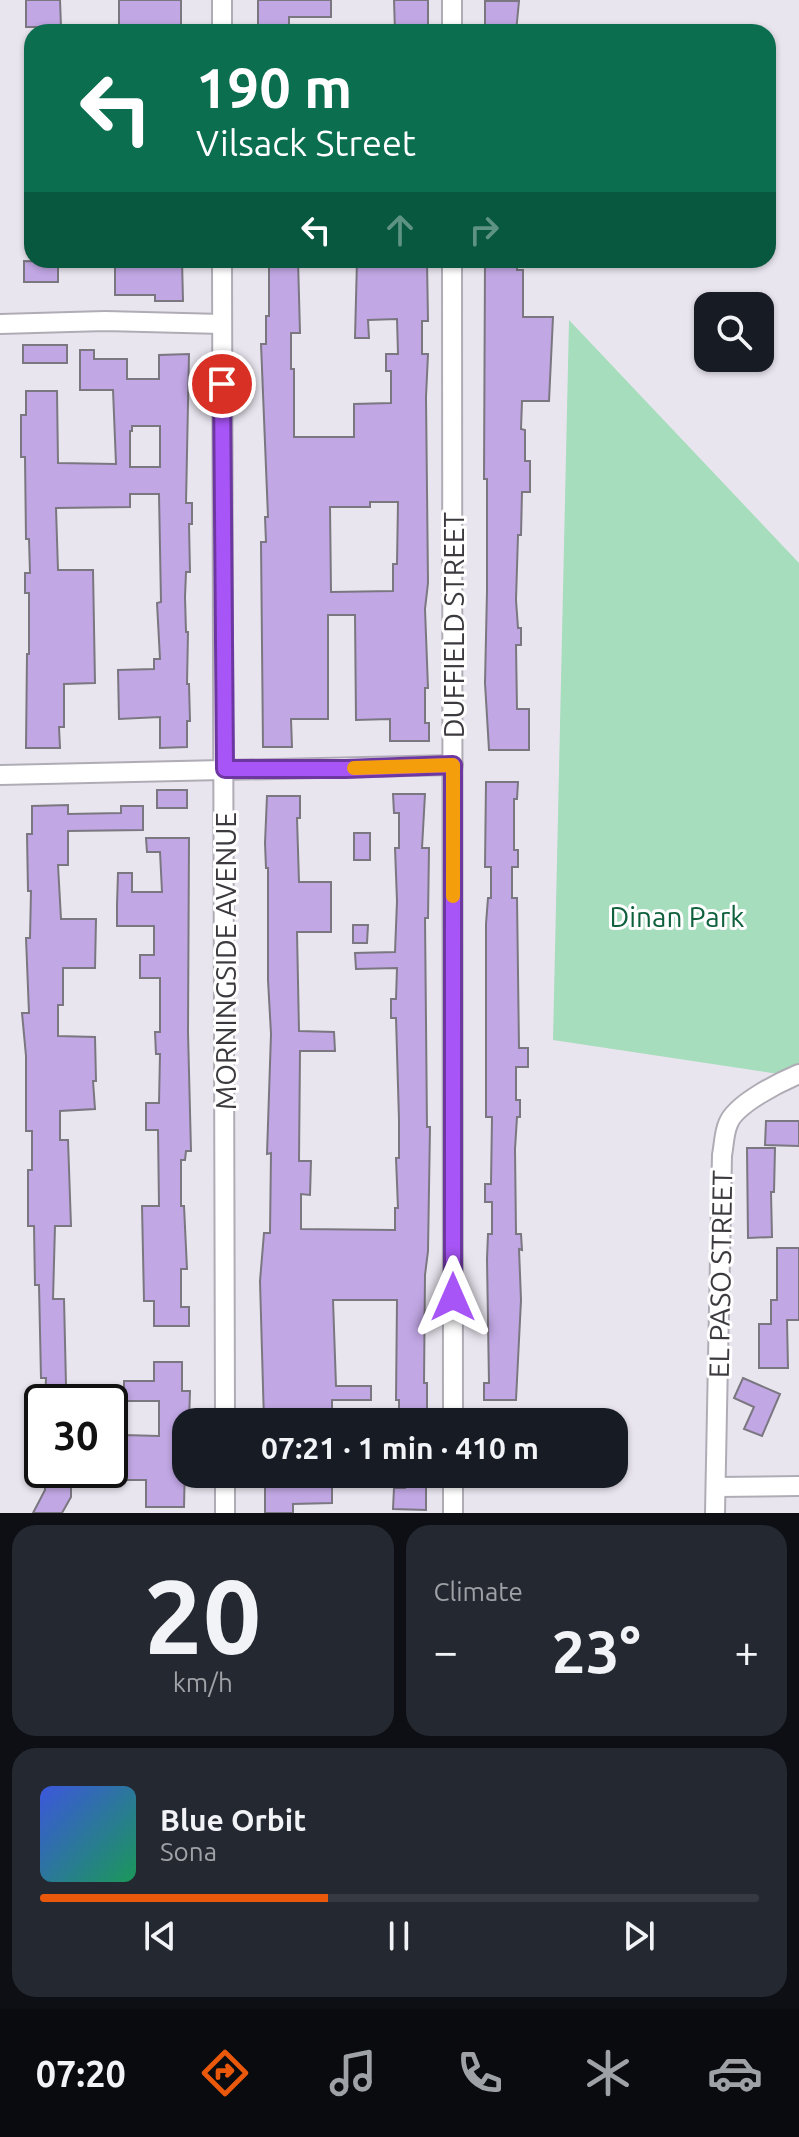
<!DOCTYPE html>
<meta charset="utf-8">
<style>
:root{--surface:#171b24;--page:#242831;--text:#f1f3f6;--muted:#9ea1a6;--line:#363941;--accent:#ea580c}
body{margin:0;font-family:Ubuntu,sans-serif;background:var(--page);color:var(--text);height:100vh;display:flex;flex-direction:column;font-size:30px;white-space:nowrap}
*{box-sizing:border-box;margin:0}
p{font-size:26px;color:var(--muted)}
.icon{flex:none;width:44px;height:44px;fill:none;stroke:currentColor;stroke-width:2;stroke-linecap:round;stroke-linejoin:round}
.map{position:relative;height:1513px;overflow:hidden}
.details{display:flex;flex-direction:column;gap:12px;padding:12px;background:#0d0f14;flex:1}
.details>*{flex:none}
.top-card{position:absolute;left:24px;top:24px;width:752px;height:244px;border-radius:24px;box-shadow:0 2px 6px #0004;background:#0b6e4f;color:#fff;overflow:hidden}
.controls{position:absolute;left:694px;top:292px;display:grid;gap:16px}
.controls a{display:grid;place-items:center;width:80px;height:80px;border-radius:16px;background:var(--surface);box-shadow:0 2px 6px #0004;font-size:40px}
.speed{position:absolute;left:24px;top:1384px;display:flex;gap:16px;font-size:40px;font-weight:700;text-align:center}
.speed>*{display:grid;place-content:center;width:104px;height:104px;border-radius:50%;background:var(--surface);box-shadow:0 2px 6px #0004;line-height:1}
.speed .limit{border:4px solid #111;border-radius:12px;background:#fff;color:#111}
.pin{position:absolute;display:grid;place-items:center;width:68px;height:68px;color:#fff;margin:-34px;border:4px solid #fff;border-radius:50%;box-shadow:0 2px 8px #0007}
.me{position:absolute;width:88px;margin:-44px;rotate:0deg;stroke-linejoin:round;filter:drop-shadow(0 0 6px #0008)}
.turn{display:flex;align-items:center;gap:28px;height:168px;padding:0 40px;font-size:36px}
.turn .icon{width:104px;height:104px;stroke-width:2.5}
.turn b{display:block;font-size:56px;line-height:68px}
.lanes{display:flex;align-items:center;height:76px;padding:0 40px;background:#0003;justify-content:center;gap:40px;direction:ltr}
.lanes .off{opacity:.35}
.big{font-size:60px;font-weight:700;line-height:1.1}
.details .widget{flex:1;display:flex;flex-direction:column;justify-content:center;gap:12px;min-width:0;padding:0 28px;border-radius:24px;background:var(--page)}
.details .dial{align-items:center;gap:0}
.dial b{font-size:104px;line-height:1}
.song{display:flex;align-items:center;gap:24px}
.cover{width:96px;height:96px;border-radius:12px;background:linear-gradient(135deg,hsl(230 70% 55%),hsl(150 70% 35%))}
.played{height:8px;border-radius:4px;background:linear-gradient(90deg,var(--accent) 40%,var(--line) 40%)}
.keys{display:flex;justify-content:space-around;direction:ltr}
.heat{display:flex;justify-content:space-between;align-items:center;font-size:44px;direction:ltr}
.details .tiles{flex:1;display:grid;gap:12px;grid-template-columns:1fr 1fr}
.widget:last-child{grid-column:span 2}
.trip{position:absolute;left:172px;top:1408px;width:456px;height:80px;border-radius:24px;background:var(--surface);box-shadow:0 2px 6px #0004;font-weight:700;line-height:80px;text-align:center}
.tab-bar{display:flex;height:128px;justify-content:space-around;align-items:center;background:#090b0e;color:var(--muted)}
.tab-bar .icon{width:56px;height:56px}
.tab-bar .active{color:var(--accent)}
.tab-bar b{font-size:36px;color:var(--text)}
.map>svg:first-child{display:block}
.green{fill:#a6ddbc}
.building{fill:#c1a7e4;stroke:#7b7780;stroke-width:2;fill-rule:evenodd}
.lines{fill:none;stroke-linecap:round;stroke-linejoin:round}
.minor-casing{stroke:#b0acb5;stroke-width:22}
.minor{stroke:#fff;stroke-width:18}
.route-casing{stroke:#6d37a1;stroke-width:20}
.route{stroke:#a855f7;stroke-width:14}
.slow{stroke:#f59e0b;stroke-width:14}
.labels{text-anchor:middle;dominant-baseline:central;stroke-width:6;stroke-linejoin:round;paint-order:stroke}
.street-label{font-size:28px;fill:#3c3a3e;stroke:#fff}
.park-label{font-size:28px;fill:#0e613c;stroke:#fff}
</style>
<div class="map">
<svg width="799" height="1513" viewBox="0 0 799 1513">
<rect width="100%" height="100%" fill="#e9e5ef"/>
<polygon class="green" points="569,320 799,563 799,1077 553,1040"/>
<g class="building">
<polygon points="26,0 60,0 61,27 26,27"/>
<rect x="119" y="0" width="62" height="32"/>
<polygon points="258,0 331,0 331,17 289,17 289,32 258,32"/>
<polygon points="394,0 428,0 428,32 395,32"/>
<polygon points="485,1 519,1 516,32 485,32"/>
<polygon points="115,260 182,260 183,301 155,301 155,295 115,295"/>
<path d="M 269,260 L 298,260 L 300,333 L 291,333 L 291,369 L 294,369 L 294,437 L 354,437 L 354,404 L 391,403 L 391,371 L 386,371 L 386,354 L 398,354 L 397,319 L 368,320 L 369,338 L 355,338 L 357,260 L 427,260 L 428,321 L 422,321 L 422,354 L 428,354 L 426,397 L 428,583 L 425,609 L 428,688 L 425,688 L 425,723 L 429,723 L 429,741 L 390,741 L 390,719 L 356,720 L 355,615 L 328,615 L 328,719 L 291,719 L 292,747 L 263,747 L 261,542 L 266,542 L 265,517 L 268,517 L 261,344 L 266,344 L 266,316 L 269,316 ZM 370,502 L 398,502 L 397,564 L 393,564 L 393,591 L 331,592 L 330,507 L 370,507 Z"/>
<polygon points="485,260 517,260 517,270 523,270 523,317 553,317 549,401 522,401 521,429 525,430 525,461 530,461 530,492 522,492 521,535 518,535 516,600 518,628 521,628 521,645 516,645 517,709 529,709 529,750 489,750 485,683 487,591 487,479 484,479"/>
<polygon points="24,261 58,262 58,282 24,282"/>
<rect x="23" y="345" width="44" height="18"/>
<path d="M 80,350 L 94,350 L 94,359 L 127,359 L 127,379 L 159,379 L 159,355 L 189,354 L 186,503 L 192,503 L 192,524 L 189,524 L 190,572 L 186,572 L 185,597 L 186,632 L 188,632 L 187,684 L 189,684 L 190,721 L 187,721 L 187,747 L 160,748 L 160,717 L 119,719 L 118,670 L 154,669 L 154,659 L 160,659 L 157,603 L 161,602 L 159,494 L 130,494 L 130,507 L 56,508 L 58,570 L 93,570 L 95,683 L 64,684 L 64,727 L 59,727 L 60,748 L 26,748 L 27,654 L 29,654 L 29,593 L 25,593 L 25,573 L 30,573 L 29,539 L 26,539 L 25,457 L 21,457 L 21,415 L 26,415 L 26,391 L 57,391 L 58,463 L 116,464 L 113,390 L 80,390 ZM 132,426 L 160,426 L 160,467 L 130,467 L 130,431 L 132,431 Z"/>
<polygon points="486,782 518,782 517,799 514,799 514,850 518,850 518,867 512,867 512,898 517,898 519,1048 528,1048 528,1067 516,1067 516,1100 520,1100 520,1117 517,1117 515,1149 516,1234 521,1234 522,1250 519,1249 521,1300 516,1400 484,1400 484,1383 489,1383 487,1259 488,1234 492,1234 492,1202 485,1202 485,1184 491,1184 492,1117 486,1117 486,924 488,898 491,898 491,867 485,867"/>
<rect x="157" y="790" width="30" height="18"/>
<polygon points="393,794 425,794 422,848 429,848 428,918 425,918 427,1127 430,1127 428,1251 425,1275 424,1383 427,1383 427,1422 399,1422 399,1400 396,1400 397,1300 333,1300 336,1386 371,1386 371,1400 332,1400 332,1415 296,1415 296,1422 264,1422 260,1281 264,1233 270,1233 271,1153 267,1154 271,1034 268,980 268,868 266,868 265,843 267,796 300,796 300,818 297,818 299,882 331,882 331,932 297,932 299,1031 334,1032 335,1051 300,1051 299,1161 311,1161 310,1195 301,1194 301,1229 395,1230 395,1208 398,1208 396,1158 399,1158 399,1120 396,1018 391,1018 391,999 396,999 397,968 356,969 355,953 395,952 397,901 395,848 399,848 399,813 394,813"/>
<polygon points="68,805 68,814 121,813 121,806 143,806 143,830 68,831 68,865 58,865 61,919 96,919 95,968 63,968 63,1005 58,1005 58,1036 95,1037 96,1081 93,1081 95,1109 60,1111 60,1140 68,1140 71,1226 55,1226 53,1299 64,1299 66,1385 71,1385 71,1402 45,1402 46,1378 41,1378 39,1285 35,1285 34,1226 28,1226 28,1170 32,1170 32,1131 26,1131 26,1056 22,1013 29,1013 26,938 30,938 31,891 28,891 27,834 32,834 32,806"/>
<rect x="354" y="833" width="16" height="27"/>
<polygon points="146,838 189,838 188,1032 191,1151 186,1151 185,1160 181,1160 181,1206 184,1206 187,1269 181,1269 181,1307 189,1307 189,1326 154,1326 154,1301 144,1301 142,1206 159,1206 158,1130 146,1130 146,1103 159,1103 160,1054 156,1054 155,1032 160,1032 160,978 140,978 140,955 154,955 154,926 117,926 117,905 118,873 132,873 132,892 162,892 160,852 147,852"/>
<polygon points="353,925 368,925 367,943 353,943"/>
<polygon points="766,1121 799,1121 799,1146 765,1145"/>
<polygon points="747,1148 775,1148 774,1192 771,1192 772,1237 748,1238"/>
<polygon points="777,1248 799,1248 799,1320 787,1320 788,1368 759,1368 759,1324 771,1324 771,1300 777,1300"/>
<polygon points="154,1362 182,1362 182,1391 190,1391 189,1422 186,1422 184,1507 146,1507 146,1480 123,1480 124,1435 159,1436 159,1401 124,1401 124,1381 154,1381"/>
<polygon points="743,1378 780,1394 762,1436 744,1429 754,1407 734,1398"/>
<polygon points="45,1470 71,1470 71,1497 62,1513 33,1513 45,1490"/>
<polygon points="265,1474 292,1474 294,1486 332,1486 332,1503 293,1504 293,1513 265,1513"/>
<polygon points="405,1474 426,1474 426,1510 393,1509 394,1488 405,1488"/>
</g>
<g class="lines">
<defs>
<g id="minor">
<polyline points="222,0 222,32"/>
<polyline points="452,0 452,32"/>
<polyline points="222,260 225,1422"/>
<polyline points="452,260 453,1422"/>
<polyline points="0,324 105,321 222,324"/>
<polyline points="0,775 453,765"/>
<polyline points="225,1474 225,1513"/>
<polyline points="453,1474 453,1513"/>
<polyline points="716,1487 799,1486"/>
<path d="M 715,1513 L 722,1155 C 724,1145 724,1133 728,1124 C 735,1104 780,1082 799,1074"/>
</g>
</defs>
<use href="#minor" class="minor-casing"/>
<use href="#minor" class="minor"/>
</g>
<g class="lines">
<defs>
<polyline id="route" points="222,384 225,769 345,769 453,765 453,1297"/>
</defs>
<use href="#route" class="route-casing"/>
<use href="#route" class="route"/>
<polyline class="slow" points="354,768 453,765 453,896"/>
</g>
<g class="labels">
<g class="street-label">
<text transform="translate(453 625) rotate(-90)">DUFFIELD STREET</text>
<text transform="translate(225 961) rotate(-90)">MORNINGSIDE AVENUE</text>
<text transform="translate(720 1274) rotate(-89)">EL PASO STREET</text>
</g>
<g class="park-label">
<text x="677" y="916">Dinan Park</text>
</g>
</g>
</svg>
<div class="controls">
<a><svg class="icon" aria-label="search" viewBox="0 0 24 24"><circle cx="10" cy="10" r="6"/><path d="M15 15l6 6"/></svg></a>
</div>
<div class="speed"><div class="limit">30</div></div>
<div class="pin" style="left:222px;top:384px;background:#d93025"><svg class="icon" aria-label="arrive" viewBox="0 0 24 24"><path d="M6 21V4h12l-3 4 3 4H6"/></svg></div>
<svg class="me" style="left:453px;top:1297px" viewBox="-20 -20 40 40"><path d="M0-17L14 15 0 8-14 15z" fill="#a855f7" stroke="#fff" stroke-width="4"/></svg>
<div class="trip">07:21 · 1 min · 410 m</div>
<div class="top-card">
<div class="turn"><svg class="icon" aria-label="left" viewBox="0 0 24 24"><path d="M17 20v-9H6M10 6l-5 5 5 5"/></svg><div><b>190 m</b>Vilsack Street</div></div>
<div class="lanes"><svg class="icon" aria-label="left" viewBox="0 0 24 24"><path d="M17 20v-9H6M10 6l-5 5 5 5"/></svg><svg class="icon off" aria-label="ahead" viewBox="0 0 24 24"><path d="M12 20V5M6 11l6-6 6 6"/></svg><svg class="icon off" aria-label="right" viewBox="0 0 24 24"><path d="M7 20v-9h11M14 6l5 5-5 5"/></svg></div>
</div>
</div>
<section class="details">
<div class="tiles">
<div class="widget dial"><b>20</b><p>km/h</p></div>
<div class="widget"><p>Climate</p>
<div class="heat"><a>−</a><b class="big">23°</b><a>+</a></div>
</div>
<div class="widget">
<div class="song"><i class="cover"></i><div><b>Blue Orbit</b><p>Sona</p></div></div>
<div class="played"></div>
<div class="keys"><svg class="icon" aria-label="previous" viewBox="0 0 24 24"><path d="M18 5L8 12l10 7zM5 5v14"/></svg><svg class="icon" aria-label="pause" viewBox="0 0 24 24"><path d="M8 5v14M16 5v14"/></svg><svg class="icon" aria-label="next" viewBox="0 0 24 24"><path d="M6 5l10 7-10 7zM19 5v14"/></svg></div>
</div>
</div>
</section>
<nav class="tab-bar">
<b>07:20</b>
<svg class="icon active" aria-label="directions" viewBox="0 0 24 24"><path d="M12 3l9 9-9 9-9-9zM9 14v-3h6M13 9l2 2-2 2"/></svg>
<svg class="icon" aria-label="music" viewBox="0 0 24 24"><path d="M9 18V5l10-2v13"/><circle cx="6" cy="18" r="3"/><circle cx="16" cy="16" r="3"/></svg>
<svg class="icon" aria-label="phone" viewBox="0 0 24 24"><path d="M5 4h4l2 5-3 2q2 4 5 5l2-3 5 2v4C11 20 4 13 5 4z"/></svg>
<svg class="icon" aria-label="climate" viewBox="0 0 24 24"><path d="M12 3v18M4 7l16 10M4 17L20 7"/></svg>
<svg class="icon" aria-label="car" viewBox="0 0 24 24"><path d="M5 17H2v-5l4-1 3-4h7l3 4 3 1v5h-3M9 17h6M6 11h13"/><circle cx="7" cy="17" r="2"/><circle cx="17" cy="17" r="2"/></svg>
</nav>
